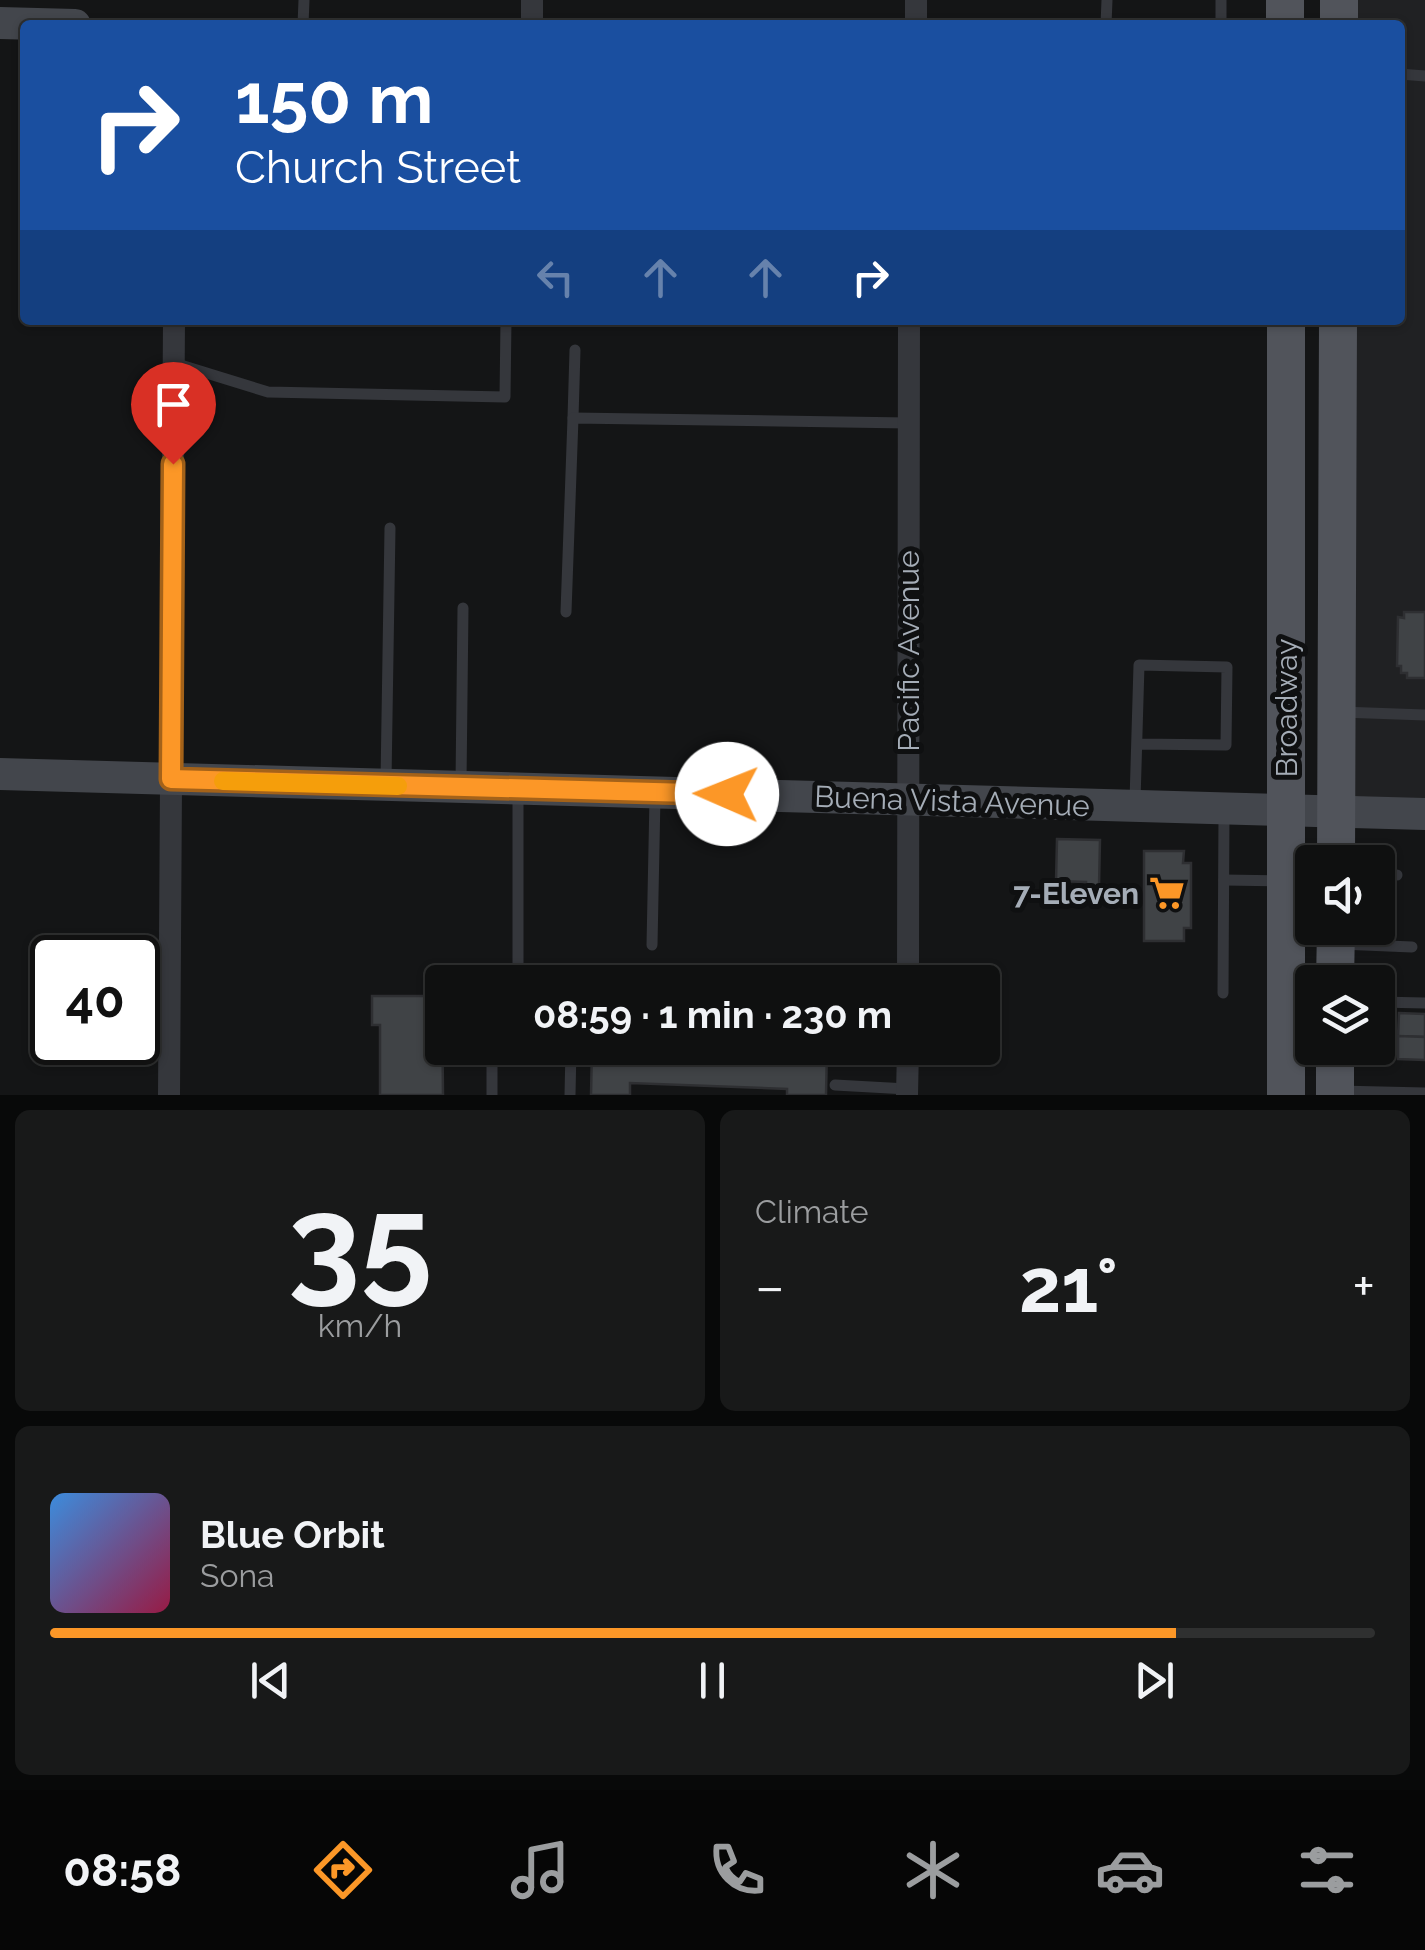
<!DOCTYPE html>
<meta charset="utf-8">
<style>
:root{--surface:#0f1010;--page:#181919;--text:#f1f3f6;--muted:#9b9d9f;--line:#2f3030;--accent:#fc9727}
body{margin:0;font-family:Raleway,sans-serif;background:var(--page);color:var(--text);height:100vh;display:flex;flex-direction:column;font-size:38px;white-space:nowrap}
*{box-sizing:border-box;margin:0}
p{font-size:32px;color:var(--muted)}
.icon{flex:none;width:55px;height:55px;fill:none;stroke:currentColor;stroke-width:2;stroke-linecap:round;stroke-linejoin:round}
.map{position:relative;height:1095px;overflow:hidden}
.drawer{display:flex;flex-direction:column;gap:15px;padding:15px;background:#080909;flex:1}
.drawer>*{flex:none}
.top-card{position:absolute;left:20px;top:20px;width:1385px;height:305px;border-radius:10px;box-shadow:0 2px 8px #0004,0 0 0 2px var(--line);background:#1a4fa0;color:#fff;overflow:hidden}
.fabs{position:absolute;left:1295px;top:845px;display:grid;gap:20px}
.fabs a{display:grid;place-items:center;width:100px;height:100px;border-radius:10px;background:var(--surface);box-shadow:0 2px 8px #0004,0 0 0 2px var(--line);font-size:50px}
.speed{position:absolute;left:30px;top:935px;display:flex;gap:20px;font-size:50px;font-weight:700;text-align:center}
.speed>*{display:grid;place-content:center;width:130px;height:130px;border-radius:50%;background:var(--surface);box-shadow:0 2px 8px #0004,0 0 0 2px var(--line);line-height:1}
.speed .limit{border:5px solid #111;border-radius:15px;background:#fff;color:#111}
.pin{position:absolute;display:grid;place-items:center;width:85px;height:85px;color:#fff;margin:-102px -42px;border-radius:50% 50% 50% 0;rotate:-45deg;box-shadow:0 0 10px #0007}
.pin .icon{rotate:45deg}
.me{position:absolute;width:110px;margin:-55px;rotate:271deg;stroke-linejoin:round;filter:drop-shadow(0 0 8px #0008)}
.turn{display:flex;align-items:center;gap:35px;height:210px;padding:0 50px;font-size:45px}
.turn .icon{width:130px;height:130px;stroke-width:2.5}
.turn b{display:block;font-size:70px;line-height:85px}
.lanes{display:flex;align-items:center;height:95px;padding:0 50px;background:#0003;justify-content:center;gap:50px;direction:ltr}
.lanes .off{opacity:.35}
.big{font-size:75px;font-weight:700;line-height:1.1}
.drawer .tile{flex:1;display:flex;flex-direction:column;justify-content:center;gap:15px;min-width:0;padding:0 35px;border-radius:15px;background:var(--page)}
.drawer .dial{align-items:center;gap:0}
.dial b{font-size:130px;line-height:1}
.song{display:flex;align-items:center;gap:30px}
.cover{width:120px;height:120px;border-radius:15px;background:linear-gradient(135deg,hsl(210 70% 55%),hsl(340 70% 35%))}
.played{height:10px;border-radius:5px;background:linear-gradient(90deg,var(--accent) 85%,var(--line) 85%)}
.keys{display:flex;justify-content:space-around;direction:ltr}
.heat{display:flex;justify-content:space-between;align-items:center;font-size:55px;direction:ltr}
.drawer .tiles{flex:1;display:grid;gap:15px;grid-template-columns:1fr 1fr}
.tile:last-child{grid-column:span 2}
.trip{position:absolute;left:425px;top:965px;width:575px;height:100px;border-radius:10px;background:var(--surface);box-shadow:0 2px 8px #0004,0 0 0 2px var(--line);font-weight:700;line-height:100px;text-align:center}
.tab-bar{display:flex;height:160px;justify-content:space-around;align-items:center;background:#060606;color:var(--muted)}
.tab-bar .icon{width:70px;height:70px}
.tab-bar .current{color:var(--accent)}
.tab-bar b{font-size:45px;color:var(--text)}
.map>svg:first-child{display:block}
.built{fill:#202123}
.building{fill:#404346;stroke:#2e2f32;stroke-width:2.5}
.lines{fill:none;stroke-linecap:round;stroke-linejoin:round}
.lane{stroke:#35373c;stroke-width:11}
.street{stroke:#35373c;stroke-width:22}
.secondary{stroke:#43464c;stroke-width:32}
.primary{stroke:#51545b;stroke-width:38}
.route-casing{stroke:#a46219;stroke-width:25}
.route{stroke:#fc9727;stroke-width:18}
.slow{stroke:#f59e0b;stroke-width:18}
.labels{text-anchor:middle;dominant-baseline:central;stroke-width:10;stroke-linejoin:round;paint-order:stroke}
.street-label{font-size:30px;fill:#a5adb7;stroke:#0f1011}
.poi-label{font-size:30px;font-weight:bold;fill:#a5adb7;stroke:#0f1011;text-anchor:end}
</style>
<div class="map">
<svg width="1425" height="1095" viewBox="0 0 1425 1095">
<rect width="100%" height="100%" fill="#141516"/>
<polygon class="built" points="1342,0 1425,0 1425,809 1343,807 1343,320 1400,320 1400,25 1342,25"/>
<g class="building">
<polygon points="1404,612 1425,612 1425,678 1407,678 1407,673 1401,673 1401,666 1397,666 1398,617 1404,618"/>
<polygon points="1057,839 1100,840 1099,887 1086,887 1086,882 1056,881"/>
<polygon points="1144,851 1184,851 1183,863 1191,863 1191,928 1184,928 1184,941 1144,941"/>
<polygon points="372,996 442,996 443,1095 380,1095 380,1025 372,1025"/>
<polygon points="1399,1013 1425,1014 1425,1037 1398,1036"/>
<polygon points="1398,1036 1425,1037 1425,1060 1398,1059"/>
<polygon points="592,1048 827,1048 826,1095 787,1095 787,1089 630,1083 630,1095 591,1095"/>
</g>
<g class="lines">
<g class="lane">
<polyline points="303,25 304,0"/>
<polyline points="1106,25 1107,0"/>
<polyline points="1221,25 1221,0"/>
<polyline points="1400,74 1425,76"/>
<polyline points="174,363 268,392 505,397 506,320"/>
<polyline points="573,418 575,350"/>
<polyline points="566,612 573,418 908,423"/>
<polyline points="1341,712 1425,715"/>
<polyline points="386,781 390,528"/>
<polyline points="461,783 463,608"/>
<polyline points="518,792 518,982"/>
<polyline points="1135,801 1139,665 1227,667 1226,745 1137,744"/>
<polyline points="1378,875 1397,875"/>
<polyline points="1224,880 1282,881"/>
<polyline points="1340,944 1412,947"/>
<polyline points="652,945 655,797"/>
<polyline points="1223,993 1224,812"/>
<polyline points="1378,1002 1425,1003"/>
<polyline points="835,1085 907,1089"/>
<polyline points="1339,1091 1425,1093"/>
<polyline points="492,1095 492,1048"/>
<polyline points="570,1095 571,1048"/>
</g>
<g class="street">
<polyline points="532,0 532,25"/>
<polyline points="916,0 916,25"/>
<polyline points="908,982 909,320"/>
<polyline points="169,1095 174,320"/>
<polyline points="907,1095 908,1048"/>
</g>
<g class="secondary">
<polyline points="0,23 75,25"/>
<polyline points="0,774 1425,814"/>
</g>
<g class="primary">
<polyline points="1285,25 1285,0"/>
<polyline points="1339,25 1339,0"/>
<polyline points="1286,320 1286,1095"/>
<polyline points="1336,862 1338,320"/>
<polyline points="1335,982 1336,928"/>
<polyline points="1335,1095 1335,1048"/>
</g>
</g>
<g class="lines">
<defs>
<polyline id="route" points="173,464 171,779 727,794"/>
</defs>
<use href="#route" class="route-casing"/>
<use href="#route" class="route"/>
<polyline class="slow" points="223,781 398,786"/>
</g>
<defs>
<symbol id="supermarket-bare" viewBox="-9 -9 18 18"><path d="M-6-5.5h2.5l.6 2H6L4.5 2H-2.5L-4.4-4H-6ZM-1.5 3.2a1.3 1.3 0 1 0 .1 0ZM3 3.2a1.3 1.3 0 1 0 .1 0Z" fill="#fc9727" stroke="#0f1011" stroke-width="2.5" paint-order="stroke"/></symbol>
</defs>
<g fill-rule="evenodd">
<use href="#supermarket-bare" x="1142" y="868" width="50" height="50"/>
</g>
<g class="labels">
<g class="street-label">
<text transform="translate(908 651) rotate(-90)">Pacific Avenue</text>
<text transform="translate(1286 708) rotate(-90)">Broadway</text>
<text transform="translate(952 801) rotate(2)">Buena Vista Avenue</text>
</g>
<g class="poi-label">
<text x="1139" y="893">7-Eleven</text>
</g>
</g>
</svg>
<div class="fabs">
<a><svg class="icon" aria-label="sound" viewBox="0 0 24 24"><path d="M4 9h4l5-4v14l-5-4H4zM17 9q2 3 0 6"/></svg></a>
<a><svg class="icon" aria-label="layers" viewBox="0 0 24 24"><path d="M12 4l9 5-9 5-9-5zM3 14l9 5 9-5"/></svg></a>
</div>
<div class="speed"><div class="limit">40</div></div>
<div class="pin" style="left:173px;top:464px;background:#d93025"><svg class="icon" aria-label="arrive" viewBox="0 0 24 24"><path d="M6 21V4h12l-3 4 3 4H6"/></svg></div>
<svg class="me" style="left:727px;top:794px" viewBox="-20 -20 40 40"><circle r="19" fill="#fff"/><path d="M0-13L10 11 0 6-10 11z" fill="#fc9727"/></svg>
<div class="trip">08:59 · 1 min · 230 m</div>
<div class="top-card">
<div class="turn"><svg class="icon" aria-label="right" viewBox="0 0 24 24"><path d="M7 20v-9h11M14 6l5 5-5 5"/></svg><div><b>150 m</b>Church Street</div></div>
<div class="lanes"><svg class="icon off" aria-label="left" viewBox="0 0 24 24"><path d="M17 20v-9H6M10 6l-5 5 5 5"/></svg><svg class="icon off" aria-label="ahead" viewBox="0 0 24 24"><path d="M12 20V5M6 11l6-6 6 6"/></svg><svg class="icon off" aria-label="ahead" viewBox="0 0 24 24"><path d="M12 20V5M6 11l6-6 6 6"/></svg><svg class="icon" aria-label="right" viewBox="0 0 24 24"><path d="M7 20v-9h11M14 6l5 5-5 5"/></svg></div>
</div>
</div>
<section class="drawer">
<div class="tiles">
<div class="tile dial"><b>35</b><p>km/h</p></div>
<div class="tile"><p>Climate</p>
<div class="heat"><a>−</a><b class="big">21°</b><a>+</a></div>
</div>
<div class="tile">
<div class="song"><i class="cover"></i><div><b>Blue Orbit</b><p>Sona</p></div></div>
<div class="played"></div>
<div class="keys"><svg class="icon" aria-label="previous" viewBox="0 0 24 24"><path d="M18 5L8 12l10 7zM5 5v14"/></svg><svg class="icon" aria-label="pause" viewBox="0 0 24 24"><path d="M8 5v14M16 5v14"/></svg><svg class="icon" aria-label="next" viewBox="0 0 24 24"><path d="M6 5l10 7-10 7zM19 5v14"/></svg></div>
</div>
</div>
</section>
<nav class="tab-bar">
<b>08:58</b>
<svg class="icon current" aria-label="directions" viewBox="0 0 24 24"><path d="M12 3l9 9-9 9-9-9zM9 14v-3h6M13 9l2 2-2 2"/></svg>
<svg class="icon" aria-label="music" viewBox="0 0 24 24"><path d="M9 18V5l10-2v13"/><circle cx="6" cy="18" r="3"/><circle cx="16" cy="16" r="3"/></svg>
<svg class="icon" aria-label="phone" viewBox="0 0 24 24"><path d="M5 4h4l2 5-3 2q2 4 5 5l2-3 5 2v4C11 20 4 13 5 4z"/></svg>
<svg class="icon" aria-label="climate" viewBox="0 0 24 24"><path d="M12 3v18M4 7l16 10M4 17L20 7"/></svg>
<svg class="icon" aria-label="car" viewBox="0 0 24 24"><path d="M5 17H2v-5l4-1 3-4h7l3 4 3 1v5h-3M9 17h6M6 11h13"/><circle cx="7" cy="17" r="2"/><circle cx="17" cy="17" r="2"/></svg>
<svg class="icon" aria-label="filters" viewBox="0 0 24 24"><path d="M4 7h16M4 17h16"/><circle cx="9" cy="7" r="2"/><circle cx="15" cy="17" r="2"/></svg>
</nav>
